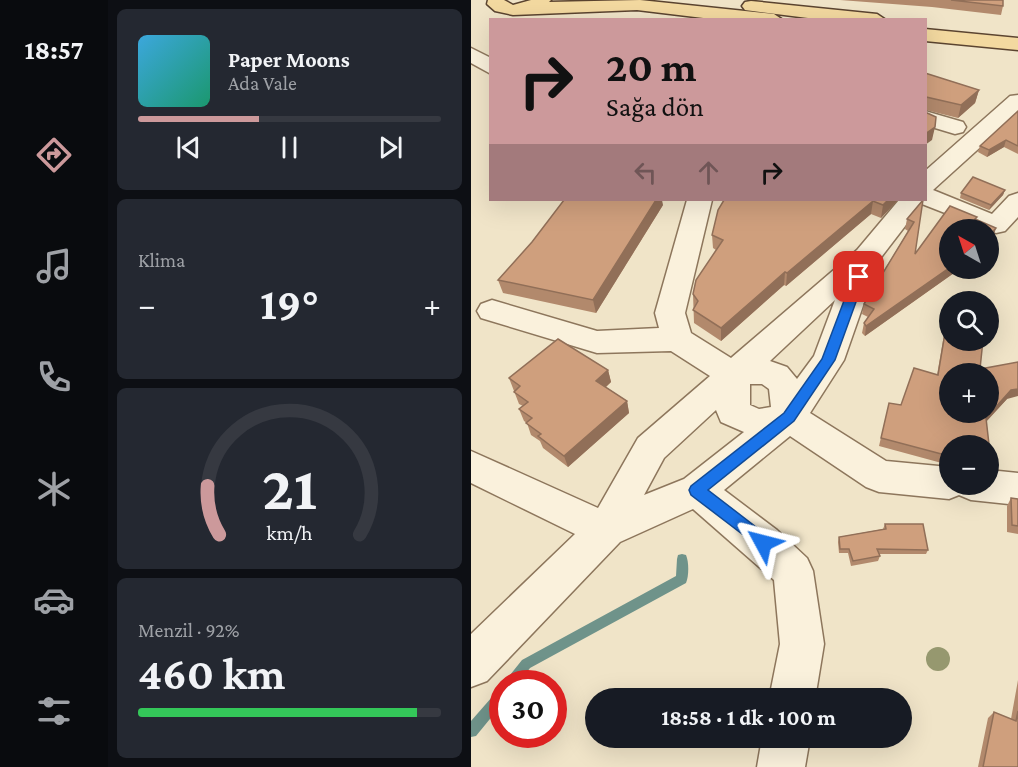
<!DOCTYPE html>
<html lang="tr">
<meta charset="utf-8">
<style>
:root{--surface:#171b24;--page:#242831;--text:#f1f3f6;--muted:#9ea1a6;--line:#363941;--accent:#cc999b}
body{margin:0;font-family:"Crimson Pro",serif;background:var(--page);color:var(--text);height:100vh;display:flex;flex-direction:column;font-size:22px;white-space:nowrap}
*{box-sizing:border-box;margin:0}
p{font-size:20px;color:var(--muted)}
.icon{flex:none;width:33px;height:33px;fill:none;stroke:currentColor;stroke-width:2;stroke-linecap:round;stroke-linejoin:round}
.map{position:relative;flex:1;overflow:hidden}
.sheet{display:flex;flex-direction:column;gap:9px;padding:9px;background:#0d0f14;width:363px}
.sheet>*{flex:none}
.guide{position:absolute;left:18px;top:18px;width:438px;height:183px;border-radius:0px;box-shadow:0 6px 24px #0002;background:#cc999b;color:#111;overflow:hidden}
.needle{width:39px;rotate:321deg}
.controls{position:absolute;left:468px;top:219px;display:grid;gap:12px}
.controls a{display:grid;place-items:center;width:60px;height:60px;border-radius:50%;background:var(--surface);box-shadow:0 6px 24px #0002;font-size:30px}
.speed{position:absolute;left:18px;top:670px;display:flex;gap:12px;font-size:30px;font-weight:700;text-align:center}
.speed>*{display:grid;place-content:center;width:78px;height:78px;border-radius:50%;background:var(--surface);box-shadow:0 6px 24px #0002;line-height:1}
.speed .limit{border:9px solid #d22;background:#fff;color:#111}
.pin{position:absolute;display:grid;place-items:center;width:51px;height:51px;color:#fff;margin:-26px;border-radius:12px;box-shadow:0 3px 9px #0006}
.me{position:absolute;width:66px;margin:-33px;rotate:308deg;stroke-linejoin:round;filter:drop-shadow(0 0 4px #0008)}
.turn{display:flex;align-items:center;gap:21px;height:126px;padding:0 18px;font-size:27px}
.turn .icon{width:78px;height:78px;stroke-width:2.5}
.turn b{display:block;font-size:42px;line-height:51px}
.lanes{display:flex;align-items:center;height:57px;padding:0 18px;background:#0003;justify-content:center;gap:30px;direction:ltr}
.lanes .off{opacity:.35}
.big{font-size:45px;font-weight:700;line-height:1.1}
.sheet .card{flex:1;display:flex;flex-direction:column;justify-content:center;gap:9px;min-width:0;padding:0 21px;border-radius:9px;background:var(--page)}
.sheet .dial{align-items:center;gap:0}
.dial svg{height:156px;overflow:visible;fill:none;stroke:var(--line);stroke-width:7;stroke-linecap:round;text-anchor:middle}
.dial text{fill:var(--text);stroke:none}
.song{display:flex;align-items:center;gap:18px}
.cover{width:72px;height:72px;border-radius:9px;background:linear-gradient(135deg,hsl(200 70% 55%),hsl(160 70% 35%))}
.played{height:6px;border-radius:3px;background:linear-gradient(90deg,var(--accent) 40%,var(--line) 40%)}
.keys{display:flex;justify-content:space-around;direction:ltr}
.heat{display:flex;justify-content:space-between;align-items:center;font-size:33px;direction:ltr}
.charge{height:9px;border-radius:4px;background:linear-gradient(90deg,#34c759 92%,var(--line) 0)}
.trip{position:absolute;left:114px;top:688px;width:327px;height:60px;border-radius:30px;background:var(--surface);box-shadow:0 6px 24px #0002;font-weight:700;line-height:60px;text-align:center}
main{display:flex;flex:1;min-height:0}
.menu{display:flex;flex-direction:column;width:108px;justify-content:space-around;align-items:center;background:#090b0e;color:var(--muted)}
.menu .icon{width:42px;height:42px}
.menu .on{color:var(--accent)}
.menu b{font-size:27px;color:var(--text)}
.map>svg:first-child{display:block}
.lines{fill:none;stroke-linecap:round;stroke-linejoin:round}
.stream{fill:#6f938a;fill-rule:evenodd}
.minor-casing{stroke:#8d765c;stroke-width:3}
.major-casing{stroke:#5b4430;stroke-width:3}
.minor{fill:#faf1dc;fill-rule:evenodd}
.major{fill:#f3d9a0;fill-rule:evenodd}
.tree{fill:#96986f}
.wall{fill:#b2896c}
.shaded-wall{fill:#916f58}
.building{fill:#cf9f7d;stroke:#916f58;stroke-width:1.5;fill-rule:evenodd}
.route{fill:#1a73e8;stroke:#114b97;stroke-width:1.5}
</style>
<main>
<nav class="menu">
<b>18:57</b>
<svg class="icon on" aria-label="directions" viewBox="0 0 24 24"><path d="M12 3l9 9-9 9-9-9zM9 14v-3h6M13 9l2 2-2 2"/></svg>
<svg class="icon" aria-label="music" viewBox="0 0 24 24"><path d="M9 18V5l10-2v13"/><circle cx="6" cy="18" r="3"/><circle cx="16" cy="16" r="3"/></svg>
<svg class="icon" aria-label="phone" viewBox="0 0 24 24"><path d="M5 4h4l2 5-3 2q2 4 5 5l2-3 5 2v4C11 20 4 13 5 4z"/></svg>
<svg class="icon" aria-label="climate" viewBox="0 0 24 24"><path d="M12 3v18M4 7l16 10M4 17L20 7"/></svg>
<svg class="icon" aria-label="car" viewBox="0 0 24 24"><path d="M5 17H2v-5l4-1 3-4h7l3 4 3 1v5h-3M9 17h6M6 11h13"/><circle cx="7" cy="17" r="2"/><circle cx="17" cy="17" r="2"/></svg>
<svg class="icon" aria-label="filters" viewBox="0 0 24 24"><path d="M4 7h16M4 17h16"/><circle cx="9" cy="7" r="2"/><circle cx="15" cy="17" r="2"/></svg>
</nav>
<section class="sheet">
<div class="card">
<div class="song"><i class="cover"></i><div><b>Paper Moons</b><p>Ada Vale</p></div></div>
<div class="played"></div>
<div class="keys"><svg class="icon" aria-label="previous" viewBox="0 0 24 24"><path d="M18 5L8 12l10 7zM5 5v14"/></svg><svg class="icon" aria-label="pause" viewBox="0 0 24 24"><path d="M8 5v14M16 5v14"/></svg><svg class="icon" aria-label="next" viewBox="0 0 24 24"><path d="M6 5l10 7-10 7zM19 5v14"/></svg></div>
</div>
<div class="card"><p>Klima</p>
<div class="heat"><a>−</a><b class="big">19°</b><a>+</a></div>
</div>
<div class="card dial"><svg viewBox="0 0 100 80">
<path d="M14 69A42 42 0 1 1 86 69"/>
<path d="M14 69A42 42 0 0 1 8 44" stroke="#cc999b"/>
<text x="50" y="56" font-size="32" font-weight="700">21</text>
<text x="50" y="72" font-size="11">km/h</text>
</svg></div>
<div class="card"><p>Menzil · 92%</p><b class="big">460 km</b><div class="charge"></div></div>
</section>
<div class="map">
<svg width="547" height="767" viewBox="0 0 547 767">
<rect width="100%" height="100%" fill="#f0e4c8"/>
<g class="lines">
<g class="stream">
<path d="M 211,554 L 215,555 C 218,562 218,576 215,583 L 59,668 L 47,684 L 33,684 L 35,680 L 51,660 L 205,576 L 206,559 L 207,555 Z"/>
<polygon points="32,687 32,703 5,736 0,737 0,721 28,689"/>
</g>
<defs>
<g id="minor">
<polygon points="0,48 20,58 20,74 0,63"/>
<path d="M 547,95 L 547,113 L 462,190 L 521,214 L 538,196 L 547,193 L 547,217 L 534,231 L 525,233 L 451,204 L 408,260 L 373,360 L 339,413 L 415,461 L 478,467 L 478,484 L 518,484 L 518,470 L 547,473 L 547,505 L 500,500 L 488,495 L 478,499 L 408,492 L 395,487 L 319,436 L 253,490 L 306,530 L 336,558 L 342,571 L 353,644 L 344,699 L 298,699 L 309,644 L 303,580 L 222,509 L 149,542 L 16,681 L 0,687 L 0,634 L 104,534 L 0,483 L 0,451 L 127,508 L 167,438 L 239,376 L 200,351 L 126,353 L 10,318 L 6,311 L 10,304 L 21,300 L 126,331 L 188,328 L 184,313 L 216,200 L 241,200 L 214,313 L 220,333 L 260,358 L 386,250 L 428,200 L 454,200 L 454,171 L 539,96 ZM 364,300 L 343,356 L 326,379 L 316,367 L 299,361 ZM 279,384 L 291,384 L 298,389 L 300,407 L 288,409 L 279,405 ZM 245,410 L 250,422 L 273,432 L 213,479 L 173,495 L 193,458 Z"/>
<polygon points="454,111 492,122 495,127 492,132 484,134 454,125"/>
<polygon points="291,738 339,738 334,767 286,767"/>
</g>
<g id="major">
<polygon points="17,0 33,0 42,5 60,0 80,0 78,2 169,0 303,14 312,20 249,20 166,10 42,15 24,11 16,4"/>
<polygon points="280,1 406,14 415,20 353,20 274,10 271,6 274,2"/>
<polygon points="454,29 547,38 547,50 454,41"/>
</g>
</defs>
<use href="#minor" class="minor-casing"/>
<use href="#major" class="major-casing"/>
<use href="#minor" class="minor"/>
<use href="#major" class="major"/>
</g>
<circle class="tree" cx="467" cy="659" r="12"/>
<g class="wall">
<polygon points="369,0 532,0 532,6 530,15 461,7"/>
<polygon points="454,73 508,90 504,103 487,118 455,110"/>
<polygon points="547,111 547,154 533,147 516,157 507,152 509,146"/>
<polygon points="534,190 532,195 518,210 489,198 490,193"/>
<polygon points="253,200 427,200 410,218 400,214 315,286 313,285 250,341 223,323 222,294 245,250 242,248 241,235"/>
<polygon points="452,200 444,254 505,220 522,238 478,268 490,268 394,336 391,333 393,323 397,317 391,314 393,304 437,231 434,229 436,219"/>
<polygon points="192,205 125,313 32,293 27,280 61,242"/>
<polygon points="476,321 509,369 536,399 515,422 520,462 518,466 518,446 478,446 478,465 408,446 418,403 430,405 466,375 474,329"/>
<polygon points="137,370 140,382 135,387 156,401 158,413 97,467 72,448 69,441 60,435 56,423 53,421 48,409 52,406 48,404 38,378"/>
<polygon points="540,498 547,499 547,534 536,532 536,506"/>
<polygon points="414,524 457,550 455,554 408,554 409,556 407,561 380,566 377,553 368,553 367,542 368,537 412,529"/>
<polygon points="547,680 547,767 507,767 517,718 523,712 540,719"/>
</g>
<g class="shaded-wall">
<polygon points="508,90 504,103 487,118 490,105"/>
<polygon points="464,127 461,140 454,145 454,134"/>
<polygon points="535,140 533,147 516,157 518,150"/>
<polygon points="534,190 532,195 518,210 520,205"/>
<polygon points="183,200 191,200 192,205 125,313 122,300"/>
<polygon points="417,200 427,200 410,218 412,205"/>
<polygon points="402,201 400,214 315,286 316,273"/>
<polygon points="525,228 522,238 518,242 518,236"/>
<polygon points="478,268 490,268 394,336 395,326"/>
<polygon points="314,272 313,285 250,341 250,328"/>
<polygon points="137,370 140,382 128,393 125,381"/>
<polygon points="547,389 547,396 536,399 511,426 515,418 540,390"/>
<polygon points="156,401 158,413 97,467 93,456"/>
</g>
<g class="building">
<polygon points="480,0 532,0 532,6"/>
<polygon points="454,73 508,90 490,105 455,97 454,112"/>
<polygon points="547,111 547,146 535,140 518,150 509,146"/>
<polygon points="454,112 465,117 464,127 454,134"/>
<polygon points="502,177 534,190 520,205 490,193"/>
<polygon points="93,200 185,200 122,300 27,280 61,242"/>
<polygon points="253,200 417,200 412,205 402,201 316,273 314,272 250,328 222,310 227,301 222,294 225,280 252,240 241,235 247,210"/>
<polygon points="452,200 444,254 479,206 506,217 504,219 525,228 518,236 518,230 478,230 478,268 395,326 393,323 403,309 393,304 443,222 436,219"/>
<path d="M 476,321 L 478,321 L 478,340 L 512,340 L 509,369 L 547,362 L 547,389 L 540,390 L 515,418 L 520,462 L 518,461 L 518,446 L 478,446 L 478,456 L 410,438 L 418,403 L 430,405 L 443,368 L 467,375 ZM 478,374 L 518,374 L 518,412 L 478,412 Z"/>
<polygon points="87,339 137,370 125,381 156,401 93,456 67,436 70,434 55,423 61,418 48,409 57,402 43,392 49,386 38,378"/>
<polygon points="540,498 547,499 547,526 541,525"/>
<polygon points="414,524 452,524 457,550 406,549 409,556 382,561 378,549 369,549 368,537 415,529"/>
<polygon points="547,711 547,767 512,767 523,712 545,721"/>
</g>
<polygon class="route" points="388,273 394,277 364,360 323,421 237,490 298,537 300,543 298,548 292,550 220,495 218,490 220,486 313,413 351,359 382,277"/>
</svg>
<div class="controls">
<a><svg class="needle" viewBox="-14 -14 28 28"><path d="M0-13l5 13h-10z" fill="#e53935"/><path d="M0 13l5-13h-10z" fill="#9ea1a6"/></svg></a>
<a><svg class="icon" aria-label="search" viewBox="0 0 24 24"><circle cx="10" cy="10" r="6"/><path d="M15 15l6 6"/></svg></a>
<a>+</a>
<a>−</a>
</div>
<div class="speed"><div class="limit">30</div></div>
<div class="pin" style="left:388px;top:277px;background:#d93025"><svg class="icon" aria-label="arrive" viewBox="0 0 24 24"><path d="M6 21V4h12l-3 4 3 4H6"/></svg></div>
<svg class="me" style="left:292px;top:543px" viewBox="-20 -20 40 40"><path d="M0-17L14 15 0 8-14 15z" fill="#1a73e8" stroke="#fff" stroke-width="4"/></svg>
<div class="trip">18:58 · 1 dk · 100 m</div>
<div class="guide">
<div class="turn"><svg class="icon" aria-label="right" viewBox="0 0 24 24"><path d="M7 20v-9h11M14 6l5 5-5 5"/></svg><div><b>20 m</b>Sağa dön</div></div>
<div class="lanes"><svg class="icon off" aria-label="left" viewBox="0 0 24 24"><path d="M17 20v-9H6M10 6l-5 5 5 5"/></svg><svg class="icon off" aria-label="ahead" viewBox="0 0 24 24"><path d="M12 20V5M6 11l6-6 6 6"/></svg><svg class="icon" aria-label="right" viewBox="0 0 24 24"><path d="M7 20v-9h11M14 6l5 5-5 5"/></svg></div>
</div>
</div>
</main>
